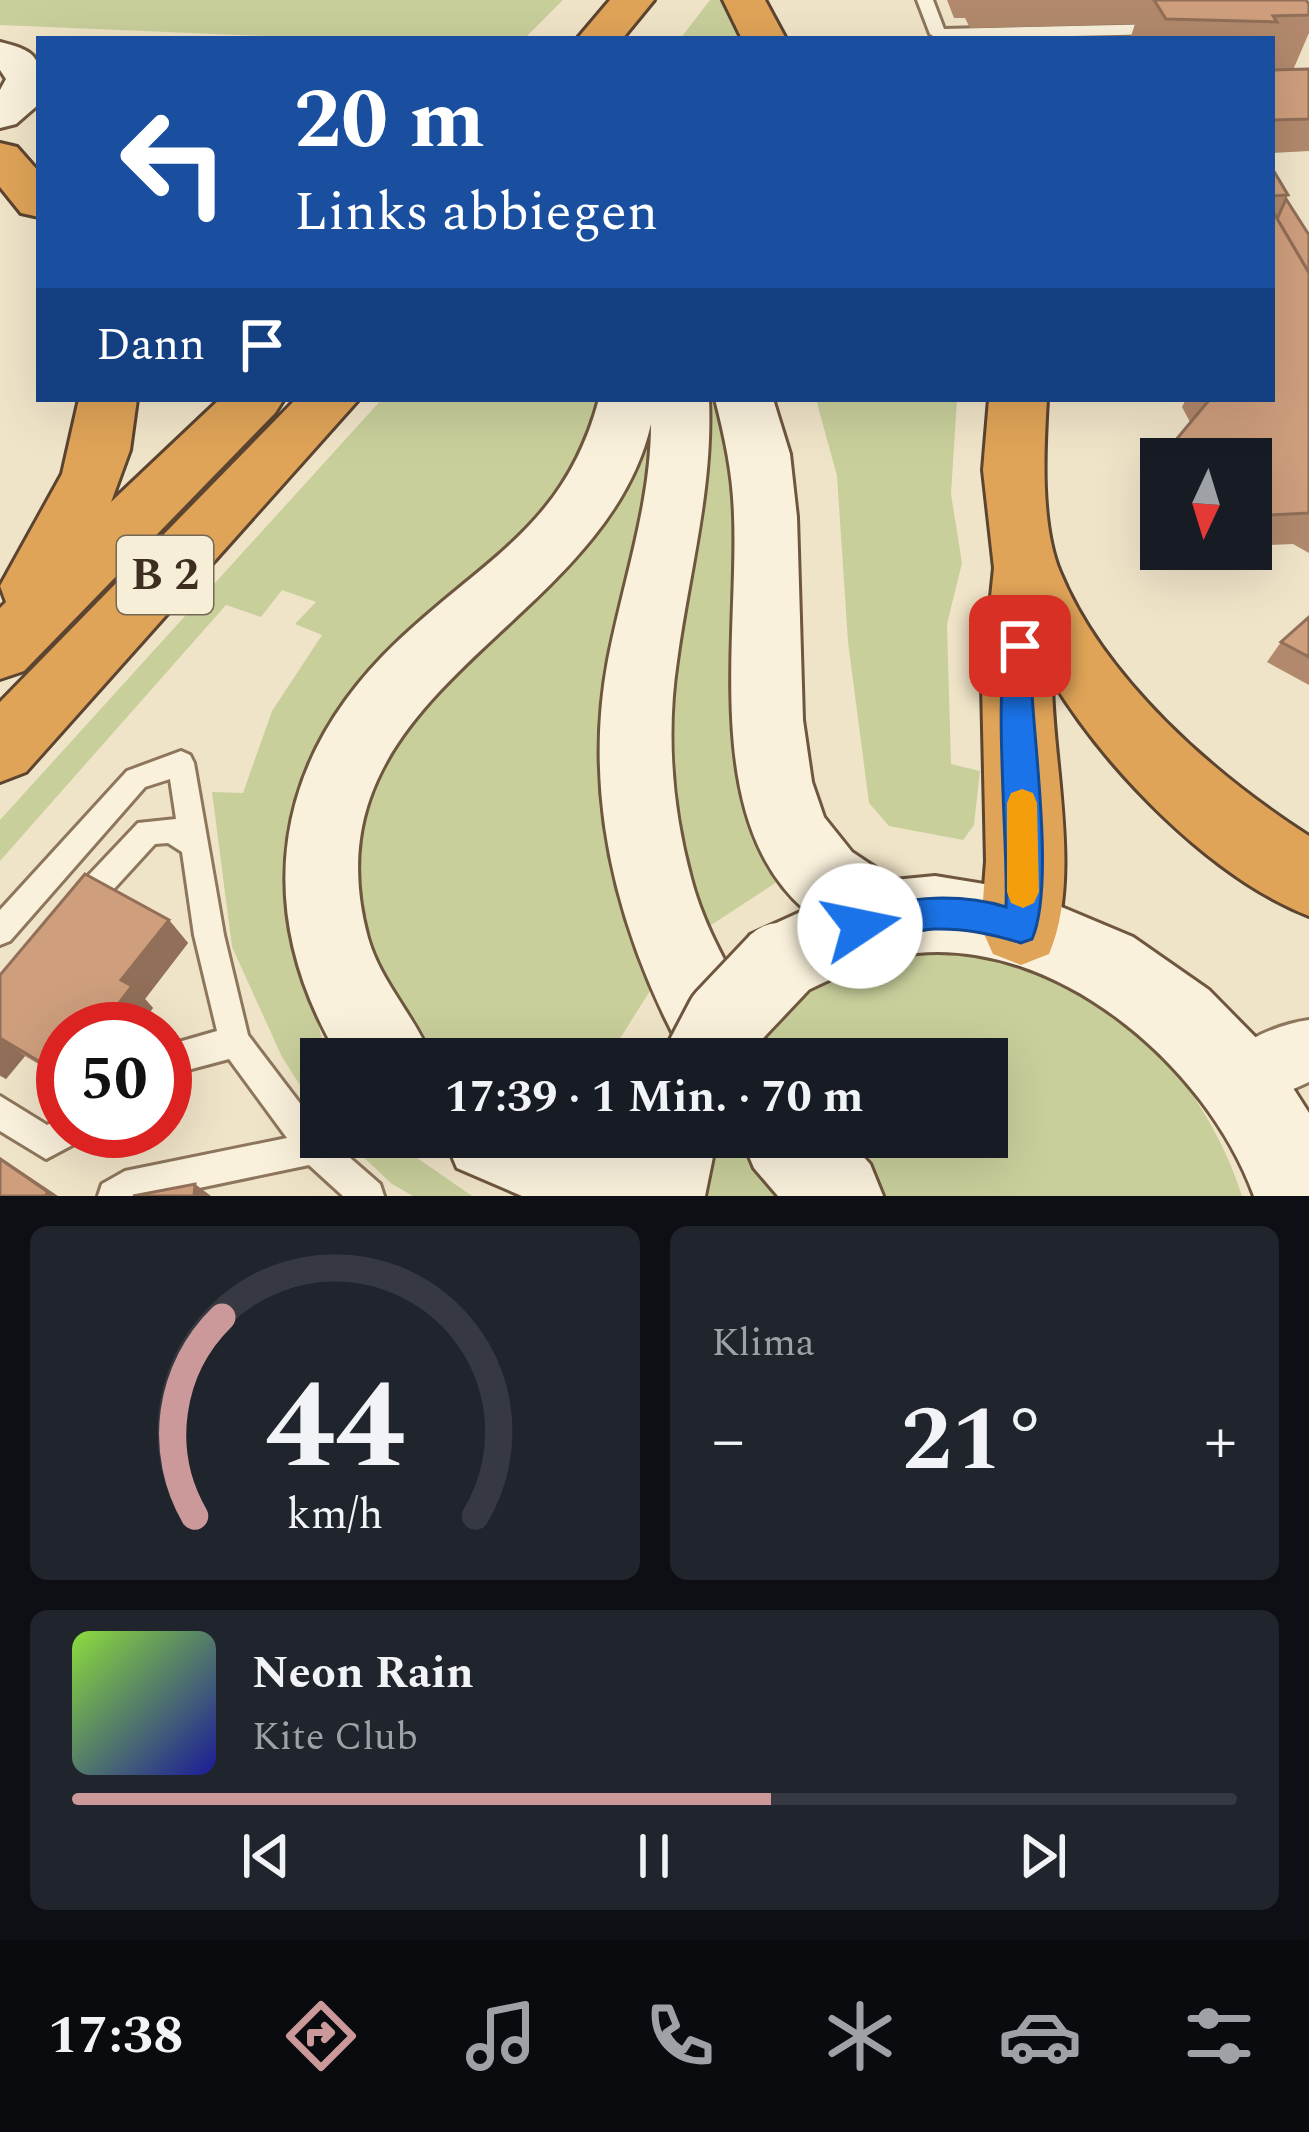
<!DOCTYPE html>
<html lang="de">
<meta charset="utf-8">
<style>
:root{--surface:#171b24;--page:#20242c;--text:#f1f3f6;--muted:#9ea1a6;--line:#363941;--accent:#cc999b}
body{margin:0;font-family:Spectral,serif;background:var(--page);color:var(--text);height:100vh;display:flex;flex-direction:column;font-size:45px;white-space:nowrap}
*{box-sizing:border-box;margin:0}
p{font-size:39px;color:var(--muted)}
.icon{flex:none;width:66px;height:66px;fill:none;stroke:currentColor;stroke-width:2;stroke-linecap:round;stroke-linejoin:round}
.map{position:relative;height:1196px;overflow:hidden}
.drawer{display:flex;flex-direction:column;gap:30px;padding:30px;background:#0d0f14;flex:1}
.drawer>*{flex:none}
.top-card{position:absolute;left:36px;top:36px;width:1239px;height:366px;border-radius:0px;box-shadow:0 12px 48px #0002;background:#1a4fa0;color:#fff;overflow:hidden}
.needle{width:78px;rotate:184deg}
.fabs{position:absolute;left:1140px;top:438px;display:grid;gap:24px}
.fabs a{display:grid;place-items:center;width:132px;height:132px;border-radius:0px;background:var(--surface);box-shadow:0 12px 48px #0002;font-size:60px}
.speed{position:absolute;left:36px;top:1002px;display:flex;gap:24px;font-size:60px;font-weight:700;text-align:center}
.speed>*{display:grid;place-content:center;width:156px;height:156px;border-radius:50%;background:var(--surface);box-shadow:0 12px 48px #0002;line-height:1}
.speed .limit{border:18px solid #d22;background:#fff;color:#111}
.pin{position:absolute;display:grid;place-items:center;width:102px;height:102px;color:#fff;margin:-51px;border-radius:24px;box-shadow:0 6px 18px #0006}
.me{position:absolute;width:132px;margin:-66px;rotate:79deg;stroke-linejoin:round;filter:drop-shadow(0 0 9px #0008)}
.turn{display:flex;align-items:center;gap:42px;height:252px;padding:0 60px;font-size:54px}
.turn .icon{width:156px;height:156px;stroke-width:2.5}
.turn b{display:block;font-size:84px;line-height:102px}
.then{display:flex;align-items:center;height:114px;padding:0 60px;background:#0003;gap:24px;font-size:45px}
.big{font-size:90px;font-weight:700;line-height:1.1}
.drawer .widget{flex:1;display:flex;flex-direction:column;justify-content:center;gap:18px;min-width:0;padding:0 42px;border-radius:18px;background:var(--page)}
.drawer .dial{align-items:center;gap:0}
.dial svg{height:312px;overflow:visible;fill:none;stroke:var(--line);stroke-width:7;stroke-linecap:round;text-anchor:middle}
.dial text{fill:var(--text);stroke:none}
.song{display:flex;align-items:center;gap:36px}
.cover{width:144px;height:144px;border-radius:18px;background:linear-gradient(135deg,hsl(90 70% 55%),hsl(240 70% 35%))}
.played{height:12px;border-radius:6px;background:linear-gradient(90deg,var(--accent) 60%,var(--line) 60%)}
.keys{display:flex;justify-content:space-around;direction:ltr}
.heat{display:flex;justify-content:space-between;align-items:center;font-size:66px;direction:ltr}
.drawer .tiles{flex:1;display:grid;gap:30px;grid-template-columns:1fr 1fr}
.widget:last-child{grid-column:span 2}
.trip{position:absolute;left:300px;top:1038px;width:708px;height:120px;border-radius:0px;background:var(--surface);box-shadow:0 12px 48px #0002;font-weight:700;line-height:120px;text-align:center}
.tab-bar{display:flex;height:192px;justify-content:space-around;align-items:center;background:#090b0e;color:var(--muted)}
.tab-bar .icon{width:84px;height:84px}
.tab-bar .on{color:var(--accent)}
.tab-bar b{font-size:54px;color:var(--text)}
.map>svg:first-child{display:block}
.green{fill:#c9cf9b}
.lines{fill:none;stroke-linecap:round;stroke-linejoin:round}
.lane-casing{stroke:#8d765c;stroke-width:6}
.street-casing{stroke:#8d765c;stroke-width:6}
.secondary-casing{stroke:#6f573f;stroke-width:6}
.highway-casing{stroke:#5b4430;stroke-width:6}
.lane{fill:#faf1dc;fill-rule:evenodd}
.street{fill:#faf1dc;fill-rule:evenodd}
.secondary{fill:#faf1dc;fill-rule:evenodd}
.highway{fill:#e0a458;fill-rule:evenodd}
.secondary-bridge-casing{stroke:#6f573f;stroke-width:86;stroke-linecap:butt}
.secondary-bridge{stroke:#faf1dc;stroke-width:80}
.wall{fill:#b2896c}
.shaded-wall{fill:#916f58}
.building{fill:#cf9f7d;stroke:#916f58;stroke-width:3}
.route{fill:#1a73e8;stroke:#114b97;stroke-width:3}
.slow{fill:#f59e0b}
.labels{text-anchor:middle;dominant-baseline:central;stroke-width:12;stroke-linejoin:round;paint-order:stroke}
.shield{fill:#f7eed8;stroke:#756857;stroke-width:3}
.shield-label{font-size:45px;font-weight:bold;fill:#3d2e20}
</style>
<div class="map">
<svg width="1309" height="1196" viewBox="0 0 1309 1196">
<rect width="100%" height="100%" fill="#f0e4c8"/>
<g class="green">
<polygon points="0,0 563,0 524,39 336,39 0,25"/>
<polygon points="710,0 731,0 748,39 680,39"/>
<polygon points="382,399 612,399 594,456 423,639 308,983 327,1059 321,1059 321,1118 282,1057 232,947 212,792 243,793 272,711 322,635 295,624 316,602 282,590 261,617 226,605 0,861 0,820"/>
<polygon points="648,399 658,438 600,761 603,834 655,983 607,1059 429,1059 370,982 343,884 361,782"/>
<polygon points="705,399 723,399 780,880 705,929 679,853 665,708 705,500 709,439"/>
<polygon points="816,399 957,399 951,494 962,563 947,624 951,764 980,771 974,825 963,840 889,826 869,803 848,642 837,476"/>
<path d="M 921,948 C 967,951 1014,954 1057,975 C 1144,1016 1214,1106 1242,1196 L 880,1196 L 820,1137 L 987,1137 L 987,1059 L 761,1059 L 749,1045 C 808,984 838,964 921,948 Z"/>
<polygon points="342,1137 387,1137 472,1196 413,1196 392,1184"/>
<polygon points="705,1137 743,1137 792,1196 698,1196"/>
</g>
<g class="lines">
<defs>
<g id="lane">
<polygon points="917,0 933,0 944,29 1163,24 1171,29 1163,34 938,39 930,34"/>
<polygon points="181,751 190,755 194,763 224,935 248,1035 321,1131 321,1137 326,1137 380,1184 384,1196 343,1196 309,1165 161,1196 98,1196 102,1184 125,1171 287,1138 229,1059 165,1076 165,1046 217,1031 194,935 182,852 168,843 155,844 90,915 80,919 70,915 66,905 70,895 138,823 176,819 170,779 145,787 10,941 0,945 0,910 127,771"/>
<polygon points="0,1096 47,1125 63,1117 63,1131 83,1131 78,1142 46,1159 0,1131"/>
</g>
<path id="street" d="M 1309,1020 L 1309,1082 L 1240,1113 L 1218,1104 L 1209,1082 C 1223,1048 1272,1025 1309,1020 Z"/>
<g id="secondary">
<path d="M 0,42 C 45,53 39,61 39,104 L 16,124 L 0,128 L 0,90 L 6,79 L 0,70 Z"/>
<path d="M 599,399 L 709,399 C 713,489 689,572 677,661 C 666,733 672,808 691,878 C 708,944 749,996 774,1059 L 686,1059 C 619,936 582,800 608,660 C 623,582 651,504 651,424 C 603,631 300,687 368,938 C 381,983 415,1016 432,1059 L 340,1059 C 250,909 272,759 400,639 C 488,556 565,525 599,399 Z"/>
<path d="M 715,399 L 773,399 L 790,454 L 797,517 L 803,720 L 812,782 L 824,817 L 852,852 L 894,880 L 935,876 L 1021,890 L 1133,937 L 1209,990 L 1270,1052 L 1309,1113 L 1309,1196 L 1254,1196 C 1207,1067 1060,940 917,953 C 866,957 825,984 779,1003 L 750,991 L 739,963 L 750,935 L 805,910 C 701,820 739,636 734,516 C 733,475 725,438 715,399 Z"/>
<polygon points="444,1137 601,1137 627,1144 629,1137 717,1137 705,1196 522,1196 457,1168"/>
<polygon points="741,1137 845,1137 870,1164 883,1196 778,1196 754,1168"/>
</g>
<g id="highway">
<polygon points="610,0 654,0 622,39 577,39"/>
<polygon points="723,0 765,0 786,39 742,39"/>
<polygon points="0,143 17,147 39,172 39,217 21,213 0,187"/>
<polygon points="79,399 137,399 130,450 111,502 220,399 284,399 275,413 24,671 0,679 0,608 6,602 0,586 62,474"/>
<polygon points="296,399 359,399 26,772 0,782 0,702"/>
<path d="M 989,399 L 1047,399 C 1044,450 1040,524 1060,572 C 1104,679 1214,775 1309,836 L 1309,916 C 1211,878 1106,769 1052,680 C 1052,762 1082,878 1049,954 L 1021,965 L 993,954 L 981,927 L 986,861 L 982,684 L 994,568 L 983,470 Z"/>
</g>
</defs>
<use href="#lane" class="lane-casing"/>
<use href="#street" class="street-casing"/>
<use href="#secondary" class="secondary-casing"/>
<use href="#highway" class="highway-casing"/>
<use href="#lane" class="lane"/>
<use href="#street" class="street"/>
<use href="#secondary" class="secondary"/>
<use href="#highway" class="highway"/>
<defs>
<polyline id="secondary-bridge" points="705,1059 726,1019 779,963"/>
</defs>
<use href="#secondary-bridge" class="secondary-bridge-casing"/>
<use href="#secondary-bridge" class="secondary-bridge"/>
</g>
<g class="wall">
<polygon points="947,0 1306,0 1309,4 1309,33 1293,70 1309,69 1309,151 1272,153 1272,39 1130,39 1135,24 970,28 965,18 954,18"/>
<polygon points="1272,168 1288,195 1286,199 1309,235 1309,553 1293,544 1251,546 1251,459 1166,459 1175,441 1190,422 1182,407 1186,399 1272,399"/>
<polygon points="1309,617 1309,685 1267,662 1281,642"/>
<polygon points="169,920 188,943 145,999 153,1008 137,1029 63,1029 63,1079 25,1056 6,1079 0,1076 0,975"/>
</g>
<g class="shaded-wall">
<polygon points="169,920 188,943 145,999 153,1008 137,1029 100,1029 121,980"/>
<polygon points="89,1021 98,1029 83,1029"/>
<polygon points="0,1038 25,1056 6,1079 0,1075"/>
<polygon points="63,1055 63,1078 52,1069"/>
<polygon points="0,1157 58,1196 45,1196 0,1159"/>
<polygon points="195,1184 211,1196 194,1196"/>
</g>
<g class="building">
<polygon points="1154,0 1306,0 1309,4 1309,15 1273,16 1277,22 1166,19"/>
<polygon points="1309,69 1309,119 1272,120 1272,70"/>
<polygon points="1272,168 1288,195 1272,196"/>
<polygon points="1286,199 1309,235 1309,273 1276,217 1278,217"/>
<polygon points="1272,210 1309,273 1309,513 1251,516 1251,459 1183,459 1175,441 1210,399 1272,399"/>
<polygon points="1309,617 1309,657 1281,642"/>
<polygon points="85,874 169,920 121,980 132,986 100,1028 89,1021 83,1029 63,1029 63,1055 52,1069 0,1038 0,975"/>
<polygon points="0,1159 48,1192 45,1196 0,1196"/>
<polygon points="195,1184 194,1196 133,1196"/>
</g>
<path class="route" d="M 1020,634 L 1030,637 C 1038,654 1031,675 1032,693 C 1035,752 1054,889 1032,939 L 1021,943 C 993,934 963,928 934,929 C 907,930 875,948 848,938 L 844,926 L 848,915 C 894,897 958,892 1006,907 C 1009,850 991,676 1010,637 Z"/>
<polygon class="slow" points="1022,789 1033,793 1037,803 1039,892 1034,903 1023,908 1011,903 1007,892 1007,803 1011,793"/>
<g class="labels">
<rect class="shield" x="117" y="536" width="96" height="78" rx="9"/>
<g class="shield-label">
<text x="165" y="575">B 2</text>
</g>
</g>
</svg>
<div class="fabs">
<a><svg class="needle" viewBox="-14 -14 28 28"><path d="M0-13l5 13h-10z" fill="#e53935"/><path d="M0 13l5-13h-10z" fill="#9ea1a6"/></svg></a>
</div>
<div class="speed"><div class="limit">50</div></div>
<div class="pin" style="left:1020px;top:646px;background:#d93025"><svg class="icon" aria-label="arrive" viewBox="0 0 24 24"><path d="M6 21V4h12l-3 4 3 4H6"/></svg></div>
<svg class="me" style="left:860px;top:926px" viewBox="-20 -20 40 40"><circle r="19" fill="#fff"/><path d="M0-13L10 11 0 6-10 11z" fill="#1a73e8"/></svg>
<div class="trip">17:39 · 1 Min. · 70 m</div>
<div class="top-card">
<div class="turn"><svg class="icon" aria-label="left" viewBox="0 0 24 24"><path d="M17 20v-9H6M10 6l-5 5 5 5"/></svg><div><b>20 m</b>Links abbiegen</div></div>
<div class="then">Dann<svg class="icon" aria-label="arrive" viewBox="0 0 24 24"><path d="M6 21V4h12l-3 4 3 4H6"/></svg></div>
</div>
</div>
<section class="drawer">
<div class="tiles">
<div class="widget dial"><svg viewBox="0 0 100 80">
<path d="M14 69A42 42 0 1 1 86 69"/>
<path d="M14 69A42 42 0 0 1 21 18" stroke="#cc999b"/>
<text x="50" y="56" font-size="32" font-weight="700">44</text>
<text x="50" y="72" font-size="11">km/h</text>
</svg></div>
<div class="widget"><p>Klima</p>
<div class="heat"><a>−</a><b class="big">21°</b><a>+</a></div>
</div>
<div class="widget">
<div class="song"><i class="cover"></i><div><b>Neon Rain</b><p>Kite Club</p></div></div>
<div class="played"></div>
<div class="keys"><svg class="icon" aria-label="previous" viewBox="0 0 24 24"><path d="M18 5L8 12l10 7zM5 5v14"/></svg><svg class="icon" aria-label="pause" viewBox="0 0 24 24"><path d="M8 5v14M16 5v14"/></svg><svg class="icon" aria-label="next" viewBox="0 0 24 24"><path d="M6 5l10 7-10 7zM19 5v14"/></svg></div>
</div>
</div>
</section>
<nav class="tab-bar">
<b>17:38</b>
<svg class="icon on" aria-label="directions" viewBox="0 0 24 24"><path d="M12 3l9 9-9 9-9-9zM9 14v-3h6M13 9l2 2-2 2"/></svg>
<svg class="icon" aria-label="music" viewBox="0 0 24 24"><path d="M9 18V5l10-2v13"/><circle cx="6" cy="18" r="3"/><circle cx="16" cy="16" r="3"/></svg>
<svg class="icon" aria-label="phone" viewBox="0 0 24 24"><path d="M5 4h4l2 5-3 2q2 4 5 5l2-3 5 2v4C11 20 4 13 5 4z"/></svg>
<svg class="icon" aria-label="climate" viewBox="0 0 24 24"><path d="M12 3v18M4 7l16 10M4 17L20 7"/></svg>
<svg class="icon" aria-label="car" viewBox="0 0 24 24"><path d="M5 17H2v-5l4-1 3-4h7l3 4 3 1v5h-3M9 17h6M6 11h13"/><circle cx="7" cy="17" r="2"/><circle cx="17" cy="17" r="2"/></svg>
<svg class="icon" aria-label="filters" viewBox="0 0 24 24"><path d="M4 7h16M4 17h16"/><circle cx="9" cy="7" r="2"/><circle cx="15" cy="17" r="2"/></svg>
</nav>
